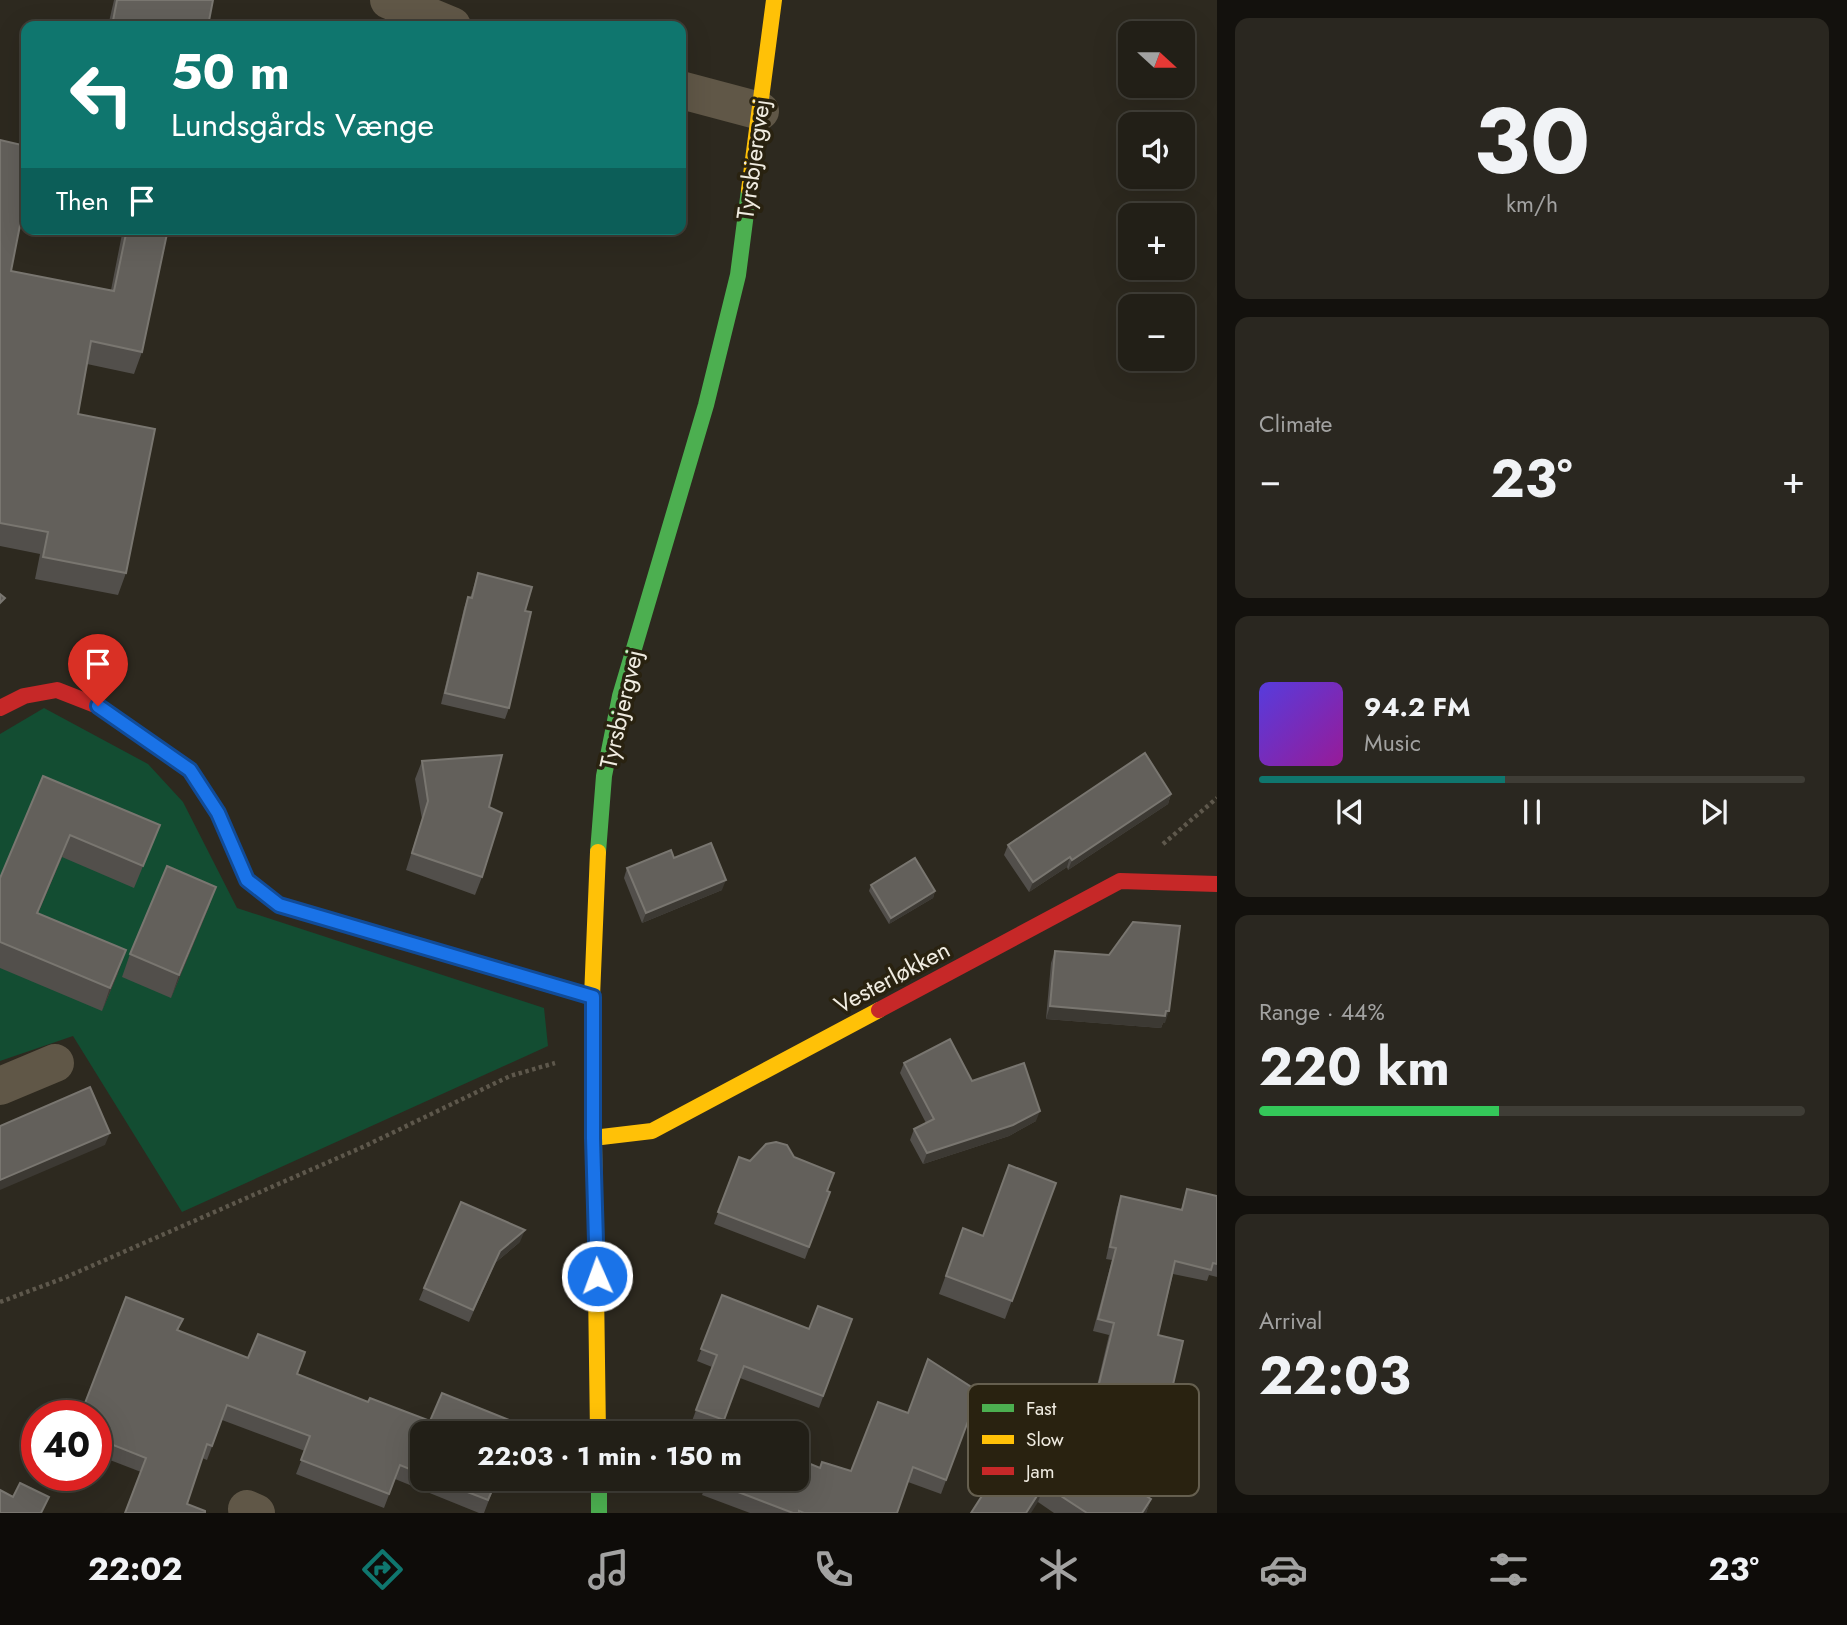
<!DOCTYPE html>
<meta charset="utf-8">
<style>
:root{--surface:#221f17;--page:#2a2720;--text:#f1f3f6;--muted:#a2a2a1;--line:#3f3d36;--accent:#0f766e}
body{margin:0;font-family:Jost,sans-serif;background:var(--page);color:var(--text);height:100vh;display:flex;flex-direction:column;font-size:26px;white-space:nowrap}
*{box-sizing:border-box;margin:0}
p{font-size:23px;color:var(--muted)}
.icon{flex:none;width:38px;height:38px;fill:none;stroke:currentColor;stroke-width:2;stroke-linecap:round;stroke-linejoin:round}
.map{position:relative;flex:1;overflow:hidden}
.side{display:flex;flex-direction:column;gap:18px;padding:18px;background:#13110d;width:630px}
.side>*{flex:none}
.guide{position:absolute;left:21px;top:21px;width:665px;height:214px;border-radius:14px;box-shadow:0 7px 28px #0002,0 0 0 2px var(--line);background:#0f766e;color:#fff;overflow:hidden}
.needle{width:46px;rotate:111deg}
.controls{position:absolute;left:1118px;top:21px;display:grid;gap:14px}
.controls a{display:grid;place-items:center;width:77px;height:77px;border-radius:14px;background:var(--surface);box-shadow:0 7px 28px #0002,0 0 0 2px var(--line);font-size:35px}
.speed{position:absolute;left:21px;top:1400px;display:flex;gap:14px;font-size:35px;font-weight:700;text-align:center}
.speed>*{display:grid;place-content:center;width:91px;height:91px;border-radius:50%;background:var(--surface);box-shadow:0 7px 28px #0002,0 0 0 2px var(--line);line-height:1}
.speed .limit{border:10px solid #d22;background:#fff;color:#111}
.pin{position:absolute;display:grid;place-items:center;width:60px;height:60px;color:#fff;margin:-72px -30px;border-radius:50% 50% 50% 0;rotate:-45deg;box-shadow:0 0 7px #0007}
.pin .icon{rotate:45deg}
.me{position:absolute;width:77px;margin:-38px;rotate:358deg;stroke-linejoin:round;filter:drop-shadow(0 0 5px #0008)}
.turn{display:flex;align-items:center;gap:24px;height:147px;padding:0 35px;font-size:32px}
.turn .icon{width:91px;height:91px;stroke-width:2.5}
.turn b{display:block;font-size:49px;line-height:60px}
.then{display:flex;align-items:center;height:66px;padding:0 35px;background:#0003;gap:14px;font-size:26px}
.big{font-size:52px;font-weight:700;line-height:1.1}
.side .widget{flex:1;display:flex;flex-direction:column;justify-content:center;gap:10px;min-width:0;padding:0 24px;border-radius:14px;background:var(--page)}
.side .dial{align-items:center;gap:0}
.dial b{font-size:91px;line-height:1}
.song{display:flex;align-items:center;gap:21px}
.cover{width:84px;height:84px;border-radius:10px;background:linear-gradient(135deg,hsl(250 70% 55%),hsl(300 70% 35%))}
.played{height:7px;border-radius:4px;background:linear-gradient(90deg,var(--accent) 45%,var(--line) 45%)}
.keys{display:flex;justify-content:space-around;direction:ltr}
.heat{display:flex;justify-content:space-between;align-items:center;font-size:38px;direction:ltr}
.charge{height:10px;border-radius:5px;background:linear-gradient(90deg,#34c759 44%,var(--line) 0)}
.trip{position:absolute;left:410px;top:1421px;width:399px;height:70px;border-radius:14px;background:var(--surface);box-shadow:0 7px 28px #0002,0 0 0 2px var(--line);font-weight:700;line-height:70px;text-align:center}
.menu{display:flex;height:112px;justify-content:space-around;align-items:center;background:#0e0c09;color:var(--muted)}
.menu .icon{width:49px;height:49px}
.menu .current{color:var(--accent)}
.menu b{font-size:32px;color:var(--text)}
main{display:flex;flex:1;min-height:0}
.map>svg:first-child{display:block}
.green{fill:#134d32}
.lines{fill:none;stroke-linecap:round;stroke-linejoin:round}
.path{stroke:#5e584c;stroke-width:4.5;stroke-dasharray:3.5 3.5;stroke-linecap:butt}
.street{stroke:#605747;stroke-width:38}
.fast{stroke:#4caf50;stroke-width:16}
.slow{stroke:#ffc107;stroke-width:16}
.jam{stroke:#c62828;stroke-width:16}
.wall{fill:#524f4b}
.shaded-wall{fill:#3c3933}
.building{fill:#63605b;stroke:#797670;stroke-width:2}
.route-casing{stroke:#114b97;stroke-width:18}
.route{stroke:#1a73e8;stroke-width:12}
.labels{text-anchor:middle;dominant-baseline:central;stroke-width:7;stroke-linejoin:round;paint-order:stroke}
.street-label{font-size:24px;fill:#f0ece1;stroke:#292210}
.key{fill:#292210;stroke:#655f4f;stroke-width:2}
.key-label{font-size:19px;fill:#f0ece1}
</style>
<main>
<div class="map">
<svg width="1217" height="1513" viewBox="0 0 1217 1513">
<rect width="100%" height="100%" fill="#2d291f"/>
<polygon class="green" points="44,708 148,764 183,802 237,908 544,1008 548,1046 182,1212 73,1036 0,1061 0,734"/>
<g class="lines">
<g class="path">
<polyline points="1163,844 1217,798"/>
<polyline points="0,1302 64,1278 365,1146 510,1076 555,1063"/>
</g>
<g class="street">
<polyline points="389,0 452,26"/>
<polyline points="681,90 760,111"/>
<polyline points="0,1086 55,1063"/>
<polyline points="247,1509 256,1513"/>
</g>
<g class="fast">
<polyline points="598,852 604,776 620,696 706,405 738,275 749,190"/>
<polyline points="371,932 592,997"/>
<polyline points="599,1479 599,1513"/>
</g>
<g class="slow">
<polyline points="749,190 774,0"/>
<polyline points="598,852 592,997 598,1433"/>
<polyline points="593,1138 652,1131 879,1010"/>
</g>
<g class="jam">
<polyline points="0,708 24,696 57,690 98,706 190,770 218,813 247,880 279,905 371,932"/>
<polyline points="879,1010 1120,881 1217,884"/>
</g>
</g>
<g class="wall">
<polygon points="114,0 213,0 208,26 108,26"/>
<polygon points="0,140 11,271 111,290 123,229 168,229 142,352 134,374 87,364 78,414 126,573 118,595 35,579 40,554 0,546"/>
<polygon points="478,573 525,611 509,708 505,719 441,704 464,608 468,597 470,598"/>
<polygon points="422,761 482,877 475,895 406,870 422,819 415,779"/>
<polygon points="43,776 160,825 134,888 62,857 38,913 118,973 102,1011 0,968 0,878"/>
<polygon points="1171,794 1168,804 1068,870 1067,867 1029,892 1004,855 1008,845"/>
<polygon points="674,858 722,890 642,923 624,878 627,868"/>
<polygon points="871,885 935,891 933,898 889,924 869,891"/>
<polygon points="216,887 208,909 171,998 122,977 130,954"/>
<polygon points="1055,951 1165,1023 1163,1023 1161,1028 1046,1019 1051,963"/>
<polygon points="904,1063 972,1081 1036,1121 1009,1136 923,1164 910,1140 914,1129 926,1123 900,1073"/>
<polygon points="739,1157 750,1161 794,1157 827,1191 830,1192 805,1259 714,1224"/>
<polygon points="1056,1183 1005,1319 939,1294 963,1228 983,1236"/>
<polygon points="1187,1189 1217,1196 1217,1277 1209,1275 1207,1281 1173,1274 1158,1335 1161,1437 1157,1448 1086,1432 1109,1335 1093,1331 1112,1260 1106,1259 1117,1208 1121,1196 1181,1210"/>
<polygon points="520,1242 495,1263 469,1322 419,1300 424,1288"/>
<polygon points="722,1295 809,1329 852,1319 819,1408 740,1378 719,1432 692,1421 712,1367 697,1361"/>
<polygon points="178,1331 248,1358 297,1374 368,1402 430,1421 519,1424 422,1433 422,1479 497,1479 484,1513 479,1513 395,1479 384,1508 296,1474 305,1451 222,1420 207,1460 202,1458 125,1513 141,1472 97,1455 102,1443 96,1441 96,1416"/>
<polygon points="979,1392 941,1494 908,1482 897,1513 750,1513 702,1495 708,1479 820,1467 851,1471 908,1413"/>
<polygon points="1030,1421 1151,1499 1146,1513 1054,1513 1038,1502"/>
</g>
<g class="shaded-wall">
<polygon points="1171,794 1168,804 1068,870 1072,860"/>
<polygon points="70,835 62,857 29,935 37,913"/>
<polygon points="1070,857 1067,867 1029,892 1033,882"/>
<polygon points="726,880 722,890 642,923 646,913"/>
<polygon points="216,887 208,909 171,998 179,975"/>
<polygon points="935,891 933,898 889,924 891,918"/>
<polygon points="126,950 118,973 102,1011 110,988"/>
<polygon points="1050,1006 1166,1011 1169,1011 1165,1023 1163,1023 1161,1028 1046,1019"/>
<polygon points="1040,1111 1036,1121 1009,1136 923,1164 927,1153"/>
<polygon points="110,1133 105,1145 0,1190 0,1180"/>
<polygon points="525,1230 520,1242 495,1263 469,1322 500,1251"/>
<polygon points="1044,1485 1038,1502 1031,1513 1026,1513"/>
<polygon points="1151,1499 1146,1513 1142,1513"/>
</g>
<g class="building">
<polygon points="117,0 213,0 208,26 112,26"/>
<polygon points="0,140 26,146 26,195 11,271 114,291 127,229 168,229 142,352 91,341 78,414 155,429 126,573 43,557 48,532 0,523"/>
<polygon points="478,573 532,587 525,611 531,612 509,708 445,693 468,597 472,598"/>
<polygon points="0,594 5,598 0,603"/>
<polygon points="1145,753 1171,794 1072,860 1070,857 1033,882 1008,845"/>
<polygon points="502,755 489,807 502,813 482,877 412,853 428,801 422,761"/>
<polygon points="43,776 160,825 143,866 70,835 37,913 126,950 110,988 0,942 0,878"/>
<polygon points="711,843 726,880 646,913 627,868 671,850 674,858"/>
<polygon points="915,858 935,891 891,918 871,885"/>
<polygon points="167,866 216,887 179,975 130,954"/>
<polygon points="1133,922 1180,926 1169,1011 1166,1011 1165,1016 1050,1006 1055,951 1109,955"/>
<polygon points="950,1039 972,1081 1024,1063 1040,1111 1013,1125 927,1153 914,1129 934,1119 904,1063"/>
<polygon points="90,1087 110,1133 0,1180 0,1126"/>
<polygon points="776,1142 787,1145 794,1157 834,1173 827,1191 830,1192 809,1247 718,1212 739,1157 750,1161 766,1144"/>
<polygon points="1009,1165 1056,1183 1012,1301 946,1276 963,1228 983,1236"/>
<polygon points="1187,1189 1217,1196 1217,1264 1213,1263 1211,1270 1175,1261 1158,1335 1183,1341 1161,1437 1090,1420 1114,1323 1098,1319 1116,1248 1110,1247 1121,1196 1182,1210"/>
<polygon points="461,1202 525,1230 500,1251 473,1310 424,1288"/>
<polygon points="722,1295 809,1329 818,1306 852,1319 823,1396 744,1366 724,1420 696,1410 717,1355 701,1349"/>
<polygon points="126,1297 183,1319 177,1330 248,1358 258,1334 305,1352 297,1374 368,1402 370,1398 430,1421 442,1393 519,1424 515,1433 422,1433 422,1474 400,1465 389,1494 301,1460 310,1436 227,1405 212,1446 207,1444 187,1504 205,1511 205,1513 125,1513 146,1458 103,1441 107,1429 96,1424 96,1416 80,1416"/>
<polygon points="928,1359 979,1392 946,1480 913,1467 897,1513 804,1513 799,1511 799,1513 793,1513 707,1480 708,1479 796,1479 796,1458 820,1468 822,1462 851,1471 878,1402 908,1413"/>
<polygon points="1030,1421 1151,1499 1142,1513 1087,1513 1044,1485 1026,1513 971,1513"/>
<polygon points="434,1479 497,1479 488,1500"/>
<polygon points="20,1483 49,1497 41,1513 0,1513 0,1490 13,1497"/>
</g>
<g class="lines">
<defs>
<polyline id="route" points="98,706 190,770 218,813 247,880 279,905 593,997 593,1138 597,1276"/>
</defs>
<use href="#route" class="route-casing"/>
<use href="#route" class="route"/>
</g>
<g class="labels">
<g class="street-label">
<text transform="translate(753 159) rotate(-82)">Tyrsbjergvej</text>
<text transform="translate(621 709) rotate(-77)">Tyrsbjergvej</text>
<text transform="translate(892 977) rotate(-28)">Vesterløkken</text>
</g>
</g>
<rect x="968" y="1384" width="231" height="112" rx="10" class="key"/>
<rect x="982" y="1404" width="32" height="8" fill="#4caf50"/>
<rect x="982" y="1435" width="32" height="9" fill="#ffc107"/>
<rect x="982" y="1467" width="32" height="8" fill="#c62828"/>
<g class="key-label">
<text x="1026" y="1415">Fast</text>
<text x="1026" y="1446">Slow</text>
<text x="1026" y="1478">Jam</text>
</g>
</svg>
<div class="controls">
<a><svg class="needle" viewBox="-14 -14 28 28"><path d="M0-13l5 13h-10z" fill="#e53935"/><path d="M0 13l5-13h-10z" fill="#a2a2a1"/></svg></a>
<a><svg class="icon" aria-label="sound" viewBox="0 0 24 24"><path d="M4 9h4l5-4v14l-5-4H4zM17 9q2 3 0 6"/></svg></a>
<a>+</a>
<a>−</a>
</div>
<div class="speed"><div class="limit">40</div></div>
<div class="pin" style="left:98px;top:706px;background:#d93025"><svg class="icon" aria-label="arrive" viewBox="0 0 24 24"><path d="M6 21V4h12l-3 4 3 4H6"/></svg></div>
<svg class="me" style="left:597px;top:1276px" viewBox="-20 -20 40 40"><circle r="17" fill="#1a73e8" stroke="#fff" stroke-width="3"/><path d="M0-11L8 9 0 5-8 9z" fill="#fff"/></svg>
<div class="trip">22:03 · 1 min · 150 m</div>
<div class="guide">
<div class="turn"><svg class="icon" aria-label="left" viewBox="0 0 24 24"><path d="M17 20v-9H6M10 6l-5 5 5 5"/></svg><div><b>50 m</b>Lundsgårds Vænge</div></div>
<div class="then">Then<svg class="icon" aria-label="arrive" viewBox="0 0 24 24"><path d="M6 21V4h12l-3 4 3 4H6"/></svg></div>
</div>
</div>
<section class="side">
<div class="widget dial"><b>30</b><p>km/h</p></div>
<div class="widget"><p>Climate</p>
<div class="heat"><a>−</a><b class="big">23°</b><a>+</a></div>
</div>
<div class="widget">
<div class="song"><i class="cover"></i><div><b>94.2 FM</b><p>Music</p></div></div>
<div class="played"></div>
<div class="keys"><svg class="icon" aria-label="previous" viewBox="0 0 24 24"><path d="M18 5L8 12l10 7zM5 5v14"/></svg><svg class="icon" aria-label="pause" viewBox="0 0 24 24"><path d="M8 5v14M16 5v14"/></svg><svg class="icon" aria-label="next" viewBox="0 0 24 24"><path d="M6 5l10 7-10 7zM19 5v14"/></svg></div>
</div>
<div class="widget"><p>Range · 44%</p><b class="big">220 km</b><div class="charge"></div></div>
<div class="widget"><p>Arrival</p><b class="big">22:03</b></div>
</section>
</main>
<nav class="menu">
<b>22:02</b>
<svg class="icon current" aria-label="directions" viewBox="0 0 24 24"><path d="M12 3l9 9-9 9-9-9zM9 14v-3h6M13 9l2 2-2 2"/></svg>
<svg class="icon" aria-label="music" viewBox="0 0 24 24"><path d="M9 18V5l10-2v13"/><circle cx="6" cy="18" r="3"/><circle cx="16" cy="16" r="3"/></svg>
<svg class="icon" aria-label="phone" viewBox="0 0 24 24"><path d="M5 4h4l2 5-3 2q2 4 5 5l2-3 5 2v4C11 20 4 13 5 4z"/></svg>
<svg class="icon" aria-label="climate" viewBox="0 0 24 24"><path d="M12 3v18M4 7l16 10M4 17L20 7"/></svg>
<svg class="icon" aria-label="car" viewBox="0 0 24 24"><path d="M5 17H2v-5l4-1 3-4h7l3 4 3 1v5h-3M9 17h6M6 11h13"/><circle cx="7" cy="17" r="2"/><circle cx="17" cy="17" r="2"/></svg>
<svg class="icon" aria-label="filters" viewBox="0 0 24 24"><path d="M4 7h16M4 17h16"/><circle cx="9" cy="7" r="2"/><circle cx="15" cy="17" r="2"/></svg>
<b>23°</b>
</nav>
